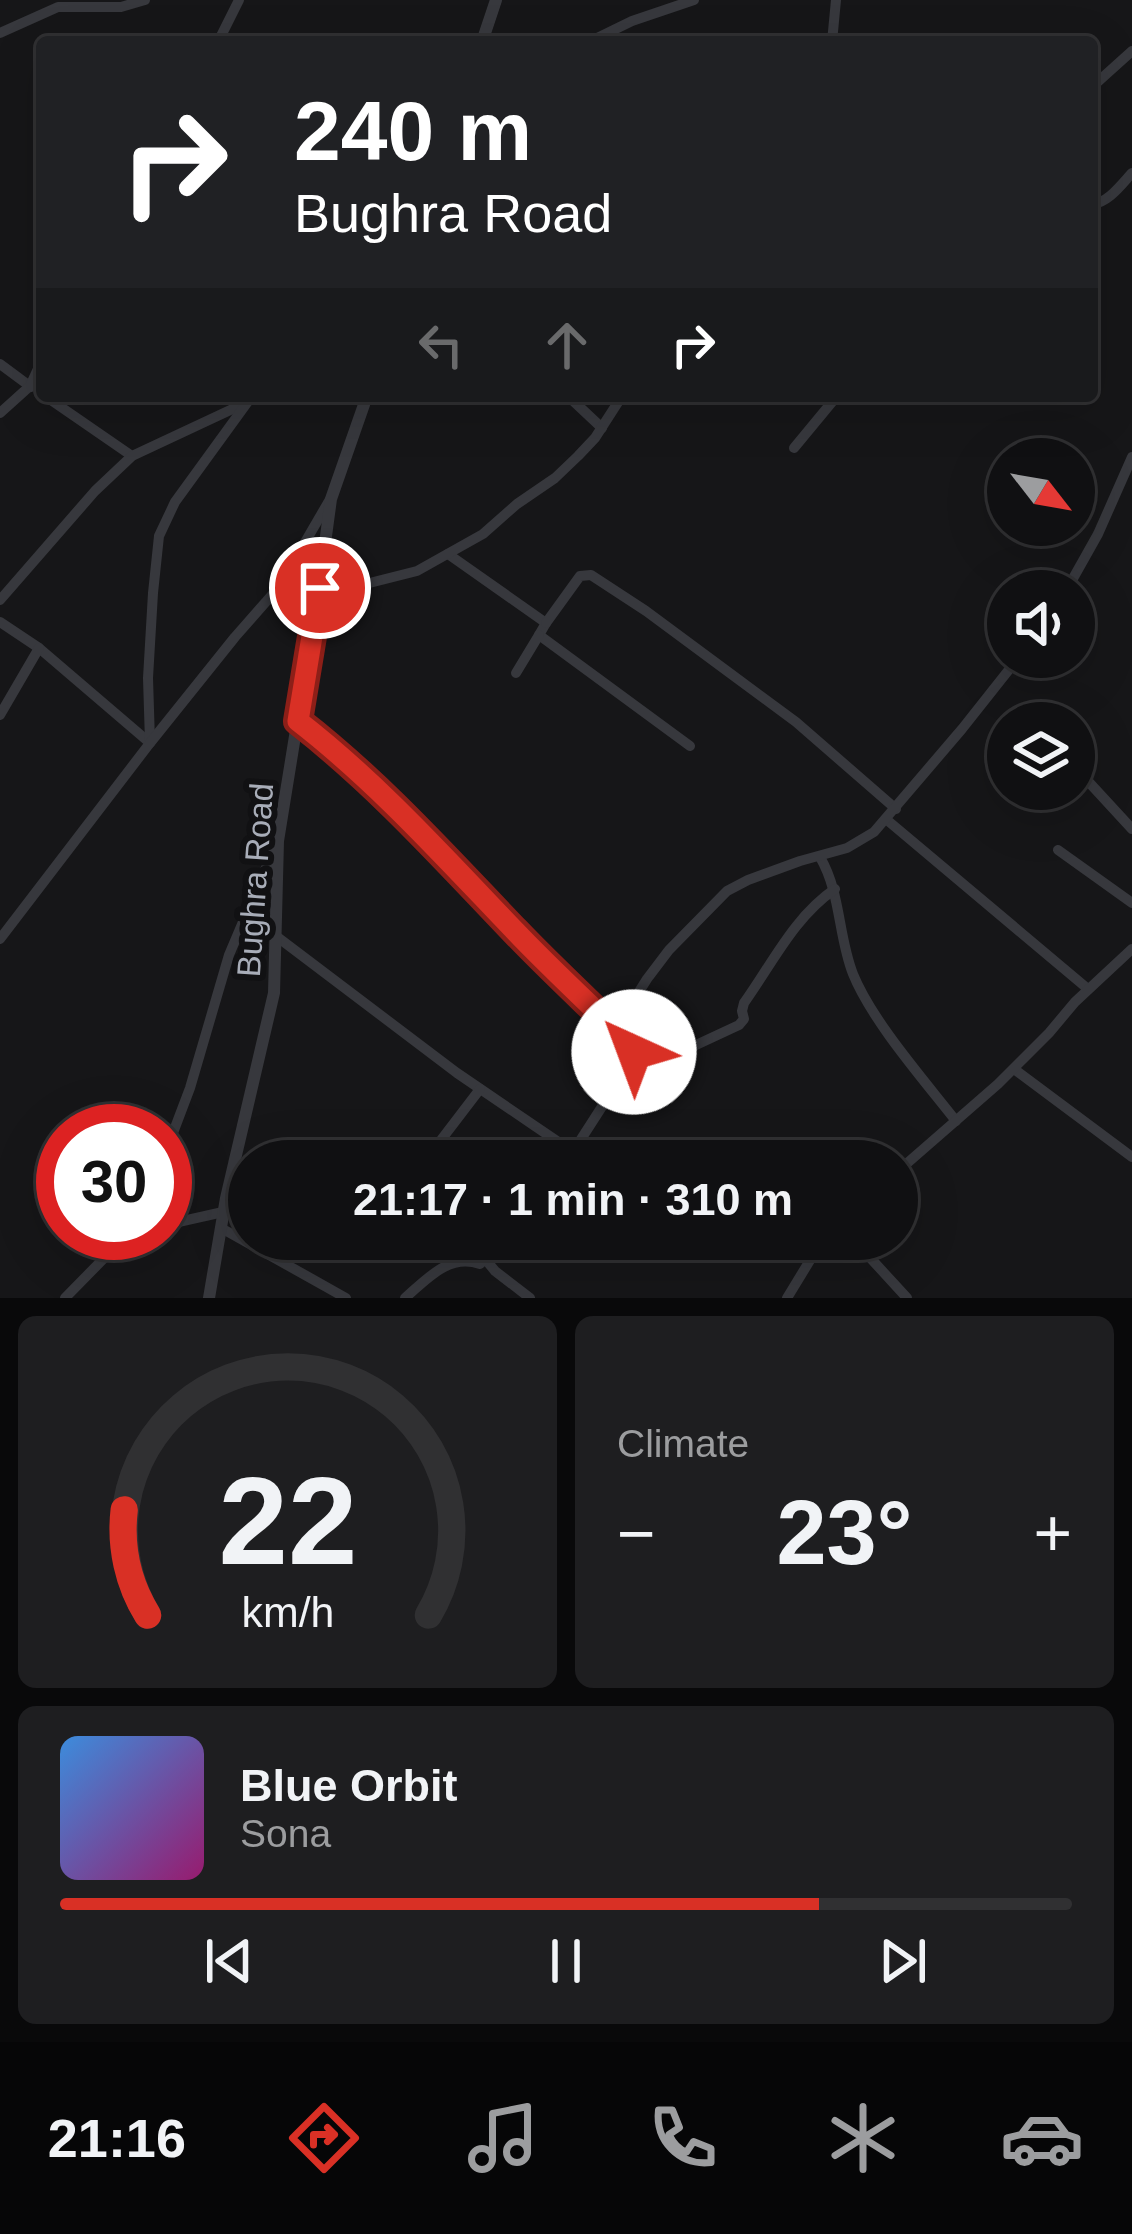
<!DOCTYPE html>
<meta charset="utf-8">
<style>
:root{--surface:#101012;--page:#1e1e20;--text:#f1f3f6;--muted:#9c9d9f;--line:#303032;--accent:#d93025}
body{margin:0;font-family:Arial,sans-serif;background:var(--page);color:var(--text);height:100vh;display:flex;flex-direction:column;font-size:45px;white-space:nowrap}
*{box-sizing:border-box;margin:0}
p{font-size:39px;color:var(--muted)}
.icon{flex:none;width:66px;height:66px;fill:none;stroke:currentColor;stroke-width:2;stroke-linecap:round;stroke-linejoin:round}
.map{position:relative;height:1298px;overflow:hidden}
.sheet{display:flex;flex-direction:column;gap:18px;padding:18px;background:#09090a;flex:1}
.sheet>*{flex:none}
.banner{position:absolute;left:36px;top:36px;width:1062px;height:366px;border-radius:12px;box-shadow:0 12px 48px #0002,0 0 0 3px var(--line);background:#202124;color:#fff;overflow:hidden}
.needle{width:78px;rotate:121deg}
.tools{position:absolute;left:987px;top:438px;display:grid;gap:24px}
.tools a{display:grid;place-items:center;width:108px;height:108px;border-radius:50%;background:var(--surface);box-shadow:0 12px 48px #0002,0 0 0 3px var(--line);font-size:60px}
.speed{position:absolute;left:36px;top:1104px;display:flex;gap:24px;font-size:60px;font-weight:700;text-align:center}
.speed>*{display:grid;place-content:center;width:156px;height:156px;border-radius:50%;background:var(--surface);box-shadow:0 12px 48px #0002,0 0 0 3px var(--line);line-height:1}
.speed .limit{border:18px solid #d22;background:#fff;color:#111}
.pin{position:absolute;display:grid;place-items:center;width:102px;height:102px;color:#fff;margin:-51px;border:6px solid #fff;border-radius:50%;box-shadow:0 3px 12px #0007}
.me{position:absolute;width:132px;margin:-66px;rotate:317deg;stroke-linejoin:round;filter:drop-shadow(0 0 9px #0008)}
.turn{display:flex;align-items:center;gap:42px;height:252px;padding:0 60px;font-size:54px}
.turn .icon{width:156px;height:156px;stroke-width:2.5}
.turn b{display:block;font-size:84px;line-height:102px}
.lanes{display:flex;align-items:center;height:114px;padding:0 60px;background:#0003;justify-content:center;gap:60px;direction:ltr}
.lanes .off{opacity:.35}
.big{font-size:90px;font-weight:800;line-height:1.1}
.sheet .card{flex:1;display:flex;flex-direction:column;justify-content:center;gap:18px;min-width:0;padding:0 42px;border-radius:18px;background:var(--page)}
.sheet .dial{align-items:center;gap:0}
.dial svg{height:312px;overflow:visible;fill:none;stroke:var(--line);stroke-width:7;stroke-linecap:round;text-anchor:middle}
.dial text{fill:var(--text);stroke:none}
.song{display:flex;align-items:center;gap:36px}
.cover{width:144px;height:144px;border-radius:18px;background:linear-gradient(135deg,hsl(210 70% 55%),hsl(320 70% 35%))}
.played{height:12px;border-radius:6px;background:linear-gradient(90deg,var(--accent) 75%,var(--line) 75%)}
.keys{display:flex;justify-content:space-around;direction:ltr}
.heat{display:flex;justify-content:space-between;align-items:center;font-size:66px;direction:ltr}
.sheet .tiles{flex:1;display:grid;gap:18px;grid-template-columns:1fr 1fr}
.card:last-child{grid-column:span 2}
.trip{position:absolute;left:228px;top:1140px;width:690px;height:120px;border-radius:60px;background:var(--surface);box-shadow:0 12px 48px #0002,0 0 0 3px var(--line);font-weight:800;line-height:120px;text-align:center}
.tabs{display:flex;height:192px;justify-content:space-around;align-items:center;background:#060607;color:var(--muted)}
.tabs .icon{width:84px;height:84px}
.tabs .selected{color:var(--accent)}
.tabs b{font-size:54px;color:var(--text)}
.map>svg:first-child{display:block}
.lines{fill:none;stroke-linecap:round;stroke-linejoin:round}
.minor{stroke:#37383d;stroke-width:10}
.tertiary{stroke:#37383d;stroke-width:12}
.route-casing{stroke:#8d1f18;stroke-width:30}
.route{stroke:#d93025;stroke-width:21}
.labels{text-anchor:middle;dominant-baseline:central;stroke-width:12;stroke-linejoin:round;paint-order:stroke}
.street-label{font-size:33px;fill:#a8adb8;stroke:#111113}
</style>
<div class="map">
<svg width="1132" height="1298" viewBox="0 0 1132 1298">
<rect width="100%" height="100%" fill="#161618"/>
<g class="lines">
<g class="minor">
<polyline points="0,33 58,7 121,7 145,0"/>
<polyline points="218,42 239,0"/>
<polyline points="589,42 632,21 694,0"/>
<polyline points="832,42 836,0"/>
<polyline points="1092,87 1132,51"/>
<path d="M 1092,204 C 1108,203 1121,185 1132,173"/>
<polyline points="0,364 31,387"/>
<polyline points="45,396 132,456"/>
<polyline points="568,396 602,428"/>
<polyline points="0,413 30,386 42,360"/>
<polyline points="794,448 837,396"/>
<polyline points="448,554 546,623 539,635 690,746"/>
<polyline points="1066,591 1098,534 1132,457"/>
<polyline points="318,596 417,571 483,534 517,504 555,478 578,456 595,438 622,396"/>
<polyline points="0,600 95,491 132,456 241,405"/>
<polyline points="0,622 39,648 150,743"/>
<polyline points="546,623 580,576 591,575 646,611 727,671 796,722 896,809"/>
<polyline points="516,673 539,635"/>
<polyline points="0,715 39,648"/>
<polyline points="297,721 336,750 634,1048 632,1060 567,1161"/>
<polyline points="150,742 148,678 153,593 159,536 175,502 252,396"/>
<polyline points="1074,766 1132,829"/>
<polyline points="887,820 1088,989"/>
<polyline points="1058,850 1132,903"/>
<path d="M 820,857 C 841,893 838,936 853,974 C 872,1021 924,1080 956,1121"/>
<polyline points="276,936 457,1073 573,1152"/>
<polyline points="0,939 150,743 235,637 279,587 329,501"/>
<polyline points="615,1030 647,979 669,950 727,891 748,880 800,861 847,848 874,832 962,729 1019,657"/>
<path d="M 634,1048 L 650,1042 L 681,1052 L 739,1025 L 744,1019 L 742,1011 L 744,1003 C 772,964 794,917 835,889"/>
<polyline points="1014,1069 1132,1157"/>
<polyline points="165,1154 190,1088 229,955 276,844"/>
<polyline points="425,1161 480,1089"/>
<polyline points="897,1172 998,1084 1049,1033 1075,1002 1132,949"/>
<polyline points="165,1225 223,1212"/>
<polyline points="221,1228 346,1298"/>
<polyline points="853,1239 907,1298"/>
<polyline points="486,1260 495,1271 530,1298"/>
<polyline points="65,1298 115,1247 144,1233"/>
<path d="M 405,1298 C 427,1279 449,1253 480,1264 L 506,1239"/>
<polyline points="787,1298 823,1239"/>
</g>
<g class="tertiary">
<polyline points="482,42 496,0"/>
<polyline points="209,1298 226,1198 274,993 278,841 319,588 331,499 367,396"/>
</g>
</g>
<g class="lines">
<defs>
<path id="route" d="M 320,588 L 298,721 C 378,783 446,859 516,932 C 554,972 595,1009 634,1048 L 634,1052"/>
</defs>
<use href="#route" class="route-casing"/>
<use href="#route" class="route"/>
</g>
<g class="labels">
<g class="street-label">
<text transform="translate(255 880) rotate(-86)">Bughra Road</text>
</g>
</g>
</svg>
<div class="tools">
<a><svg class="needle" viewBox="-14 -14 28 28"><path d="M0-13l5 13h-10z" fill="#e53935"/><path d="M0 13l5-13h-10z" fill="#9c9d9f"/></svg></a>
<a><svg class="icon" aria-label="sound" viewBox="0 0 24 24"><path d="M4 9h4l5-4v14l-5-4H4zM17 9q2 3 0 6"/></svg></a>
<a><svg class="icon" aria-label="layers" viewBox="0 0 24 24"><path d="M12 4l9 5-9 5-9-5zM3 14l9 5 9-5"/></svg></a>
</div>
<div class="speed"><div class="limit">30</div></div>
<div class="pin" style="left:320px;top:588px;background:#d93025"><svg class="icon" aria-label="arrive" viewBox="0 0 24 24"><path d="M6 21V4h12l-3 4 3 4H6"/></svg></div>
<svg class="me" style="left:634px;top:1052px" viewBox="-20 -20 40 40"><circle r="19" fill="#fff"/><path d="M0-13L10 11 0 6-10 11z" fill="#d93025"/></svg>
<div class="trip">21:17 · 1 min · 310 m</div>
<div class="banner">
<div class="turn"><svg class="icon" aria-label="right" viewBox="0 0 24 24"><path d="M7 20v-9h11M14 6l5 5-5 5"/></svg><div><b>240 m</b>Bughra Road</div></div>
<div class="lanes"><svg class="icon off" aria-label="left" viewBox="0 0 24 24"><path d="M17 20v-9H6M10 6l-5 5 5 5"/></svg><svg class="icon off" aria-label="ahead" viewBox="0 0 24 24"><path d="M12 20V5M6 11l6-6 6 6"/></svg><svg class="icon" aria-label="right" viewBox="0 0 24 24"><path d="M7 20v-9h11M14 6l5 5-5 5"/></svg></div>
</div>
</div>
<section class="sheet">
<div class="tiles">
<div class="card dial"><svg viewBox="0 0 100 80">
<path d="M14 69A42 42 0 1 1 86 69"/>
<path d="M14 69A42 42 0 0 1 8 42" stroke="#d93025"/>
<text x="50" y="56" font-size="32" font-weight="700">22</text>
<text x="50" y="72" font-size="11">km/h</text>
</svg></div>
<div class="card"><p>Climate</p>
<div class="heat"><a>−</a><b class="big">23°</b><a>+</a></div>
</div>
<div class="card">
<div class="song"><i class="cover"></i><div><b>Blue Orbit</b><p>Sona</p></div></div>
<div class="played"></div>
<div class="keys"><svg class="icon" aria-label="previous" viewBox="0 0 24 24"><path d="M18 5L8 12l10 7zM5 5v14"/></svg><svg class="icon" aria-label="pause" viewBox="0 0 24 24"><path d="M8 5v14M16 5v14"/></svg><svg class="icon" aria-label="next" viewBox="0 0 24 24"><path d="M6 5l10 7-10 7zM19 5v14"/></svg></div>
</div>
</div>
</section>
<nav class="tabs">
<b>21:16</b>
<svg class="icon selected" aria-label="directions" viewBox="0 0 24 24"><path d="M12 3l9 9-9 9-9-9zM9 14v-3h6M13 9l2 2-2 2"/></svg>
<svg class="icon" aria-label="music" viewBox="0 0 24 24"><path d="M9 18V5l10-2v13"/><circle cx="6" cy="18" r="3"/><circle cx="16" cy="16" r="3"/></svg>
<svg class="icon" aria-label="phone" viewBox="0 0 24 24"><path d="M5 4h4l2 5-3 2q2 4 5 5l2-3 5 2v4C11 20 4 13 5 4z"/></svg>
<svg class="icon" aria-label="climate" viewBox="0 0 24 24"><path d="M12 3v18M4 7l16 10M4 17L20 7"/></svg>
<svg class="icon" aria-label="car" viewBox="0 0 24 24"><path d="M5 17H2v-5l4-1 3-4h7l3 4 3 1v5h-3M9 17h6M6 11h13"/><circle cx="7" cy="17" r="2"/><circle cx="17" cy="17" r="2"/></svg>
</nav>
